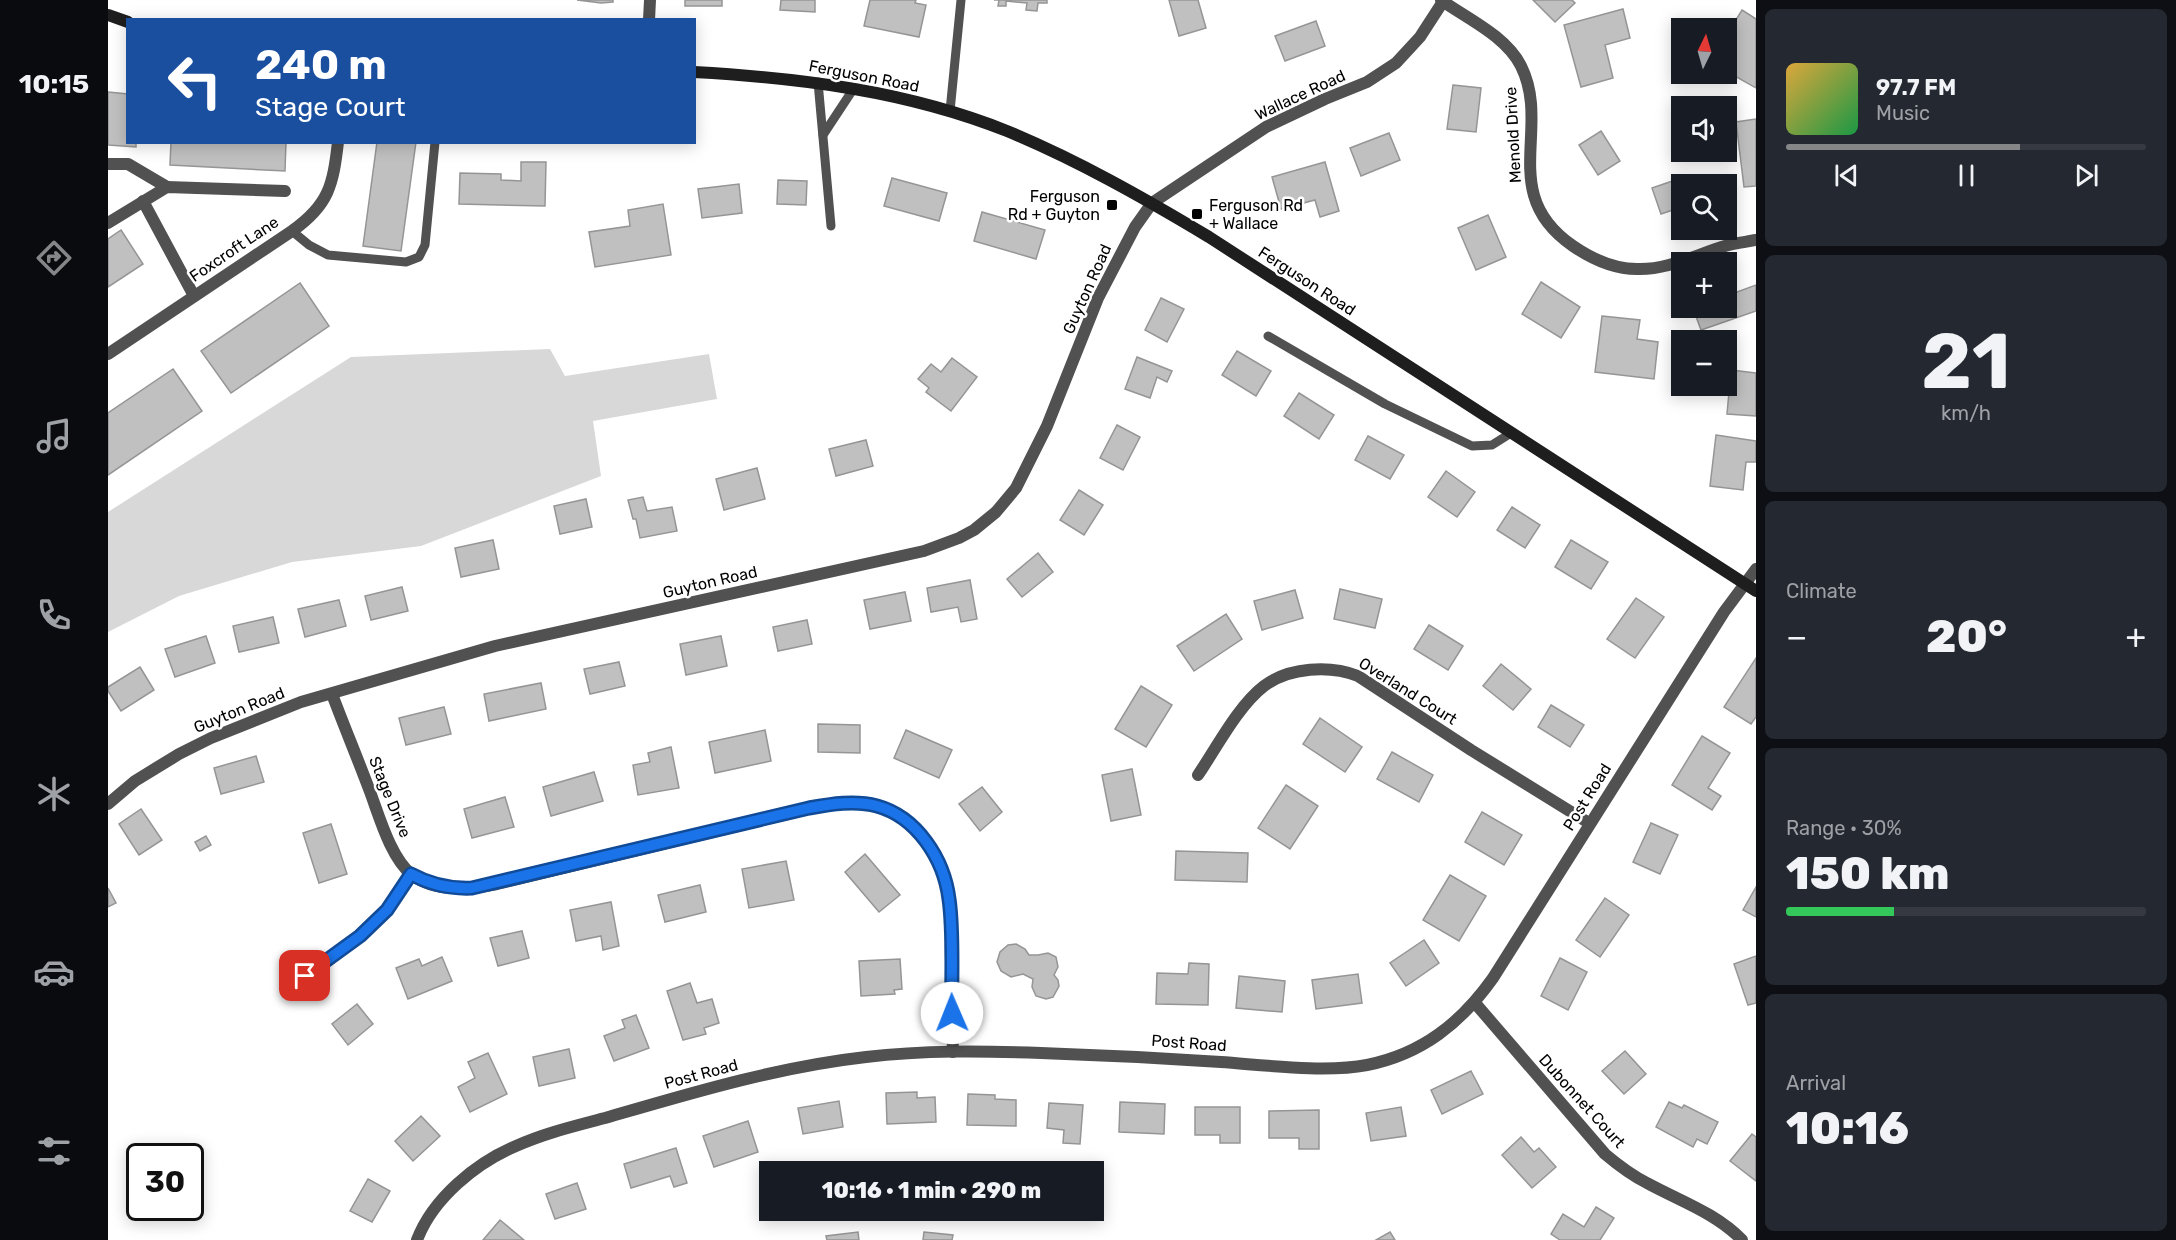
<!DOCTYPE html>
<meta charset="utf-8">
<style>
:root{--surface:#171b24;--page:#242831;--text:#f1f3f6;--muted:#9ea1a6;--line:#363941;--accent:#858687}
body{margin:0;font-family:Rubik,sans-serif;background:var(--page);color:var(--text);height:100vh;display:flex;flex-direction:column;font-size:22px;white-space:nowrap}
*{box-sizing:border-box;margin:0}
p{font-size:20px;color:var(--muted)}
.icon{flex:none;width:33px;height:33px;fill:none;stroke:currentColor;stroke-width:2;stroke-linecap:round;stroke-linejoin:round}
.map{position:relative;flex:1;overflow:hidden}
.details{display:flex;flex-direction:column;gap:9px;padding:9px;background:#0d0f14;width:420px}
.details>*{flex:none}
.top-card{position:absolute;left:18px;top:18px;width:570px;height:126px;border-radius:0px;box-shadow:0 3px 15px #0003;background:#1a4fa0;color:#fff;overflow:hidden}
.needle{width:39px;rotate:5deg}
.fabs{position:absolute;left:1563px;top:18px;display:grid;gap:12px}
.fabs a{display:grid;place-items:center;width:66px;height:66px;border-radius:0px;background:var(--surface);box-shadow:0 3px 15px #0003;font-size:30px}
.speed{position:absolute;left:18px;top:1143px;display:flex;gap:12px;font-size:30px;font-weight:700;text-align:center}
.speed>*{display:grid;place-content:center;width:78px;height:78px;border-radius:50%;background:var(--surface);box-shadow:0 3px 15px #0003;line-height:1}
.speed .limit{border:3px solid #111;border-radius:9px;background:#fff;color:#111}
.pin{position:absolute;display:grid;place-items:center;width:51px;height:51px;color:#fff;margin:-26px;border-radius:12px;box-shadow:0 3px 9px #0006}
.me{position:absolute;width:66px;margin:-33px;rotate:359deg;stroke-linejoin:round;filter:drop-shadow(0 0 4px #0008)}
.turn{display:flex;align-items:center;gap:21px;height:126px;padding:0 30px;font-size:27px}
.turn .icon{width:78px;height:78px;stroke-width:2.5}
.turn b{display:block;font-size:42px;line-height:51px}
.big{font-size:45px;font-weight:800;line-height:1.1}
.details .widget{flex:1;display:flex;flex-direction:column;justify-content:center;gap:9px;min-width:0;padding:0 21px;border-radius:9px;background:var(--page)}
.details .dial{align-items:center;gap:0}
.dial b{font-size:78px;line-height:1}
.song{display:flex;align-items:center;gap:18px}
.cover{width:72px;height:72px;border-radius:9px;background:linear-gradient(135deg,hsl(40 70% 55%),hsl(140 70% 35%))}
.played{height:6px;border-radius:3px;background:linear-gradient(90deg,var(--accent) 65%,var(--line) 65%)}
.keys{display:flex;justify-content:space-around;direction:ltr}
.heat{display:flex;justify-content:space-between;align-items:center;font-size:33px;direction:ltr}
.charge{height:9px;border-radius:4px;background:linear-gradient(90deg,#34c759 30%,var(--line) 0)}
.trip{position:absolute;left:651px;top:1161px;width:345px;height:60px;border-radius:0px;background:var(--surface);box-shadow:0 3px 15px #0003;font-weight:800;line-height:60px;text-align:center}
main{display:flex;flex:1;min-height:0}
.tabs{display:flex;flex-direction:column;width:108px;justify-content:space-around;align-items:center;background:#090b0e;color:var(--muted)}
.tabs .icon{width:42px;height:42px}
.tabs .active{color:var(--accent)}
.tabs b{font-size:27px;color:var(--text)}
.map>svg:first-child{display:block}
.green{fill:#d8d8d8}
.building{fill:#c0c0c0;stroke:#959595;stroke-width:1.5}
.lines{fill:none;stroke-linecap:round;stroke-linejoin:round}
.lane{stroke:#515151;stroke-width:9}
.street{stroke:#515151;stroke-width:12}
.secondary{stroke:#1e1e1e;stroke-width:12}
.route-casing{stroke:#114b97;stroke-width:15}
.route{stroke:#1a73e8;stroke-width:10}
.poi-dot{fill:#000;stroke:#fff;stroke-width:2}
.labels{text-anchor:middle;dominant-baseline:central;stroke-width:5;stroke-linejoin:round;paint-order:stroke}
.street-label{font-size:16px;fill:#000;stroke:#fff}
.poi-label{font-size:16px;fill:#000;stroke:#fff;text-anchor:end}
</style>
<main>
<nav class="tabs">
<b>10:15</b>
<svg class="icon active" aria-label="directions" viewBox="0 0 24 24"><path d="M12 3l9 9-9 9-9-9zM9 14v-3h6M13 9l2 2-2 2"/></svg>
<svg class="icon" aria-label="music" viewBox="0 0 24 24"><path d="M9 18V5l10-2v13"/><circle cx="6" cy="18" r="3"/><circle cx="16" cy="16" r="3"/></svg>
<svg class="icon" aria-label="phone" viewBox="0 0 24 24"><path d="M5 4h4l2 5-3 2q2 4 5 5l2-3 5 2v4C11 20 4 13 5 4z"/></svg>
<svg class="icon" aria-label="climate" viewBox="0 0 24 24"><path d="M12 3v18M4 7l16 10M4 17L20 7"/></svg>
<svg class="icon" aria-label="car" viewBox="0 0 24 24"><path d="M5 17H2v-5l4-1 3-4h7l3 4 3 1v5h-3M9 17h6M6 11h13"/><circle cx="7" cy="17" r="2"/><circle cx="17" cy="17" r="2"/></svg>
<svg class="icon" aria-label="filters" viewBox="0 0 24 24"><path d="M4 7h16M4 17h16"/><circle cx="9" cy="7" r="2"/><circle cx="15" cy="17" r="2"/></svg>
</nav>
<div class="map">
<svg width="1648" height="1240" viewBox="0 0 1648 1240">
<rect width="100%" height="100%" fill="#fff"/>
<polygon class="green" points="442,349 457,376 601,354 609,399 485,421 493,476 313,546 184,562 71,596 0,632 0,512 243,357"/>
<g class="building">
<polygon points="469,0 505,0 505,2 493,3"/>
<rect x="577" y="0" width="37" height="6"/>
<polygon points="673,0 707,0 707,12 672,10"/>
<polygon points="762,0 808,0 807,3 818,5 811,37 756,26"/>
<polygon points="886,0 939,0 939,3 930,3 929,11 918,10 919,3 898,1 898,6 890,6 891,0"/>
<polygon points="1061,0 1090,0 1098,28 1071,36"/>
<polygon points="1425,0 1464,0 1467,3 1447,22"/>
<polygon points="1515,9 1522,38 1497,45 1505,78 1473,87 1456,25"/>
<polygon points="1634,10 1648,19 1648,88 1618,71 1618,36"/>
<polygon points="1208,21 1217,46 1177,61 1167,36"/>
<polygon points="1345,85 1373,88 1368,132 1339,129"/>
<polygon points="0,92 20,94 20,142 28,142 28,147 0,145"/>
<polygon points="1648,119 1648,186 1636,187 1628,122"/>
<polygon points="1493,131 1512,161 1490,175 1471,145"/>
<polygon points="1281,133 1292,160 1253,176 1242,148"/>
<polygon points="63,142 178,142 177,171 62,165"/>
<polygon points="269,142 308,142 293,251 255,246"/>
<polygon points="413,162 438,162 437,206 351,204 352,173 393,174 393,180 413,181"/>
<polygon points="1217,162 1231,211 1212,217 1207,200 1173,209 1164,177"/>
<polygon points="1579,176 1581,184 1574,184 1574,207 1553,214 1544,188"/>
<polygon points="784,178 839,193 831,221 776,206"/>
<polygon points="670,180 699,181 698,205 669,204"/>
<polygon points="631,184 634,213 594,218 590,189"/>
<polygon points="555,204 563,255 487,267 481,232 522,226 520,210"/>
<polygon points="874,212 937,230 928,259 866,241"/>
<polygon points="1380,215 1398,257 1368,270 1350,228"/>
<polygon points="13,230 35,264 0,287 0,239"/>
<polygon points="1433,282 1472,307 1453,338 1414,314"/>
<polygon points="192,283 221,326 123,393 93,351"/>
<polygon points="1648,285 1648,311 1593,330 1585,308 1618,308 1618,296"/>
<polygon points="1053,298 1076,309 1059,342 1037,330"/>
<polygon points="1494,316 1532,320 1529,339 1550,342 1546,379 1487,372"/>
<polygon points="1129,351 1163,371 1148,396 1114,375"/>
<polygon points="1029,357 1064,371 1059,382 1049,377 1042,398 1017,389"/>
<polygon points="844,358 869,377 843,411 818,392 821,388 810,379 823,364 833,372"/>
<polygon points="65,369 94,411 0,475 0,413"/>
<polygon points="1623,370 1648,373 1648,416 1619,414"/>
<polygon points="1191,393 1226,415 1211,439 1176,416"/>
<polygon points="1009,425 1032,437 1015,470 992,458"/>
<polygon points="1608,435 1648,441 1648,462 1638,462 1635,490 1602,486"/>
<polygon points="1260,436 1296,455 1282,479 1247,460"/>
<polygon points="758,440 765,466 728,476 721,449"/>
<polygon points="649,468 657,499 616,510 608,479"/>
<polygon points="1338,471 1367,492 1349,517 1320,497"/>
<polygon points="971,490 995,505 976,535 952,520"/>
<polygon points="535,497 539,511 564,507 569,531 532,538 528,519 525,519 520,500"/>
<polygon points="478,499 484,527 452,534 446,506"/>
<polygon points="1404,507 1432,525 1417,548 1389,530"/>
<polygon points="385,540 391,569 353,577 347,548"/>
<polygon points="1463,540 1500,562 1483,589 1447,567"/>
<polygon points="930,553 945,572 914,597 899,579"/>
<polygon points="862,580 869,619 853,622 850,607 823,612 819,588"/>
<polygon points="294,587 300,611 263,620 257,596"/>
<polygon points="1232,589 1274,599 1267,628 1226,619"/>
<polygon points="1187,590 1195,618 1154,630 1146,601"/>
<polygon points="797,592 803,621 762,629 756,600"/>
<polygon points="1528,598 1556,617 1527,658 1499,639"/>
<polygon points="231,600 238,626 197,637 190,609"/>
<polygon points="1118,614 1134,639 1086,671 1069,646"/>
<polygon points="165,617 171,643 131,652 125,626"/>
<polygon points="699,620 704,644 670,651 665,627"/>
<polygon points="1321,625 1355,646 1340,670 1306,649"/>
<polygon points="98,636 107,663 67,677 57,649"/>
<polygon points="613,636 619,666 578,675 572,644"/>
<polygon points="1648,658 1648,717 1643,724 1616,707"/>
<polygon points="511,662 517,686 482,694 476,669"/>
<polygon points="1393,664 1423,689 1405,710 1375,686"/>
<polygon points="32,667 46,690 13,711 0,691 0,687"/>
<polygon points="433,683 438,709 381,721 376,694"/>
<polygon points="1033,686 1064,705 1038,747 1007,729"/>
<polygon points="1443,705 1476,725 1462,747 1430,727"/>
<polygon points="336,707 343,734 298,745 291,718"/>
<polygon points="1212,718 1254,747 1237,772 1195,744"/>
<polygon points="710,724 752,725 752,753 710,752"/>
<polygon points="657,730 663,761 607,773 601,742"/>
<polygon points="798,730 844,750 831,778 786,758"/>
<polygon points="1594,736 1622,753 1600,788 1613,796 1604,810 1564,785"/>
<polygon points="563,747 571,788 530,795 525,765 542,762 540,753"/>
<polygon points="1284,752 1325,775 1311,802 1269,779"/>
<polygon points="148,756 156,782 113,794 106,768"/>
<polygon points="1024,769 1033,815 1003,821 994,775"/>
<polygon points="486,772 495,801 443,816 435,787"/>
<polygon points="1178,785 1210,806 1182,849 1150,828"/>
<polygon points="874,787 894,812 872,831 851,804"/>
<polygon points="397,797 406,827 364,838 356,809"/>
<polygon points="33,809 54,840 31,855 11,824"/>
<polygon points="1374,812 1414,835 1396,865 1357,842"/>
<polygon points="1543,823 1570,835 1552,874 1525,862"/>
<polygon points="223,824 239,874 211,883 195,833"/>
<polygon points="98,836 103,845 92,851 87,842"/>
<polygon points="1068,851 1140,853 1139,882 1067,880"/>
<polygon points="757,854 792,895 771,912 737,872"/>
<polygon points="678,861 686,900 641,908 634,869"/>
<polygon points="1342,875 1378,896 1351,941 1315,920"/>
<polygon points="592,885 598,912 557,922 550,895"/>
<polygon points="1648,887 1648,917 1635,910"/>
<polygon points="0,888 8,903 0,907"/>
<polygon points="1497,898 1521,915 1492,957 1468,940"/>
<polygon points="503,902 511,946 495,950 493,936 468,941 462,910"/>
<polygon points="414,931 421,958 390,966 382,938"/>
<polygon points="1316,940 1331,963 1298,986 1282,963"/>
<polygon points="908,944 917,949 921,955 930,955 940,953 948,957 950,967 946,975 950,980 951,986 945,997 938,999 928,996 924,987 925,979 915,974 903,977 893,971 889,962 892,952 900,945"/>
<polygon points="1648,956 1648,1003 1640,1005 1626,964"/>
<polygon points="334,957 344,981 300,999 288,968 311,959 314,966"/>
<polygon points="1452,958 1479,972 1460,1010 1433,996"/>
<polygon points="792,959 794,989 786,990 787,994 753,996 751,961"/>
<polygon points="1081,963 1101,964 1100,1005 1048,1004 1049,973 1080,974"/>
<polygon points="1250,974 1254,1003 1208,1009 1204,980"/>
<polygon points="1131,976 1177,981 1174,1012 1128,1008"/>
<polygon points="582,983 589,1003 604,999 611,1023 596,1028 598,1034 575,1040 559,991"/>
<polygon points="249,1004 265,1024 240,1045 224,1024"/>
<polygon points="528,1015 541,1048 506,1061 496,1036 517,1028 514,1020"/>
<polygon points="461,1049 467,1078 431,1086 425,1057"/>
<polygon points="1517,1051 1538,1074 1516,1094 1494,1071"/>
<polygon points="380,1053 399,1094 362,1112 350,1087 367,1078 360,1062"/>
<polygon points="1363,1071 1375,1094 1334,1114 1323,1090"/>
<polygon points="809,1092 809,1098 827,1097 828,1122 779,1124 778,1093"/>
<polygon points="860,1094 887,1095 887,1099 908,1100 908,1126 859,1125"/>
<polygon points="731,1101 735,1127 695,1134 690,1108"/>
<polygon points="1012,1102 1057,1104 1056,1134 1011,1132"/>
<polygon points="1561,1102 1574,1108 1576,1105 1610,1122 1599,1144 1589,1139 1585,1147 1548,1127"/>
<polygon points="941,1103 975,1105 972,1144 955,1143 956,1130 939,1128"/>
<polygon points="1087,1107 1132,1107 1132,1143 1112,1143 1112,1135 1087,1135"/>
<polygon points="1293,1107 1298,1136 1263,1141 1258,1113"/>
<polygon points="1211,1110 1211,1149 1191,1149 1191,1138 1161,1138 1161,1111"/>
<polygon points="313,1116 332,1136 305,1161 287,1141"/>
<polygon points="640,1121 650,1152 606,1167 595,1136"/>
<polygon points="1644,1134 1648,1137 1648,1181 1622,1161"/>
<polygon points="1413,1137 1426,1152 1431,1148 1448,1167 1424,1188 1394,1155"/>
<polygon points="568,1148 579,1183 566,1187 562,1176 523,1188 516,1164"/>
<polygon points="260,1179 282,1191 264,1222 242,1211"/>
<polygon points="469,1183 478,1209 447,1219 438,1194"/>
<polygon points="1488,1207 1506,1218 1492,1240 1452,1240 1443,1234 1455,1214 1476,1227"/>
<polygon points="392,1220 416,1240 375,1240"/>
<polygon points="750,1232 751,1240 719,1240 718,1236"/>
<polygon points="816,1232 845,1235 844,1240 815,1240"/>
<polygon points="1282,1232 1287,1240 1268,1240"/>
</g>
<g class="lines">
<g class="lane">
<polyline points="710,82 723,226"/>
<polyline points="842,111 853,0"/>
<polyline points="715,135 746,88"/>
<polyline points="184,231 201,245 220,255 298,262 311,257 317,245 327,142"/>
<polyline points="1160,336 1277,404 1364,446 1384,445 1403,433"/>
</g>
<g class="street">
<path d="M 1333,0 C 1360,19 1398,36 1413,66 C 1444,128 1389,194 1465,246 C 1484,259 1505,269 1529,269 C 1560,270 1587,255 1617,246 C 1627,243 1638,242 1648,240"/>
<polyline points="541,20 542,0"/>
<polyline points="0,164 20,164 59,187"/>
<polyline points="35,201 86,296"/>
<polyline points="0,223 59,187 177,191"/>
<path d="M 0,354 L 184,231 C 221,205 225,185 230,142"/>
<path d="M 224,694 C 236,726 249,757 261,789 C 271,815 282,857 304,875 C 328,893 361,889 389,884 L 721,804 C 736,803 752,802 767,806 C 807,815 834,858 841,896 C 845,917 842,939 843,960 C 843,991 844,1021 845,1052"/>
<path d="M 1090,775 C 1109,747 1130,706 1156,686 C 1181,667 1222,665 1250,676 L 1363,750 L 1481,823"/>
<polyline points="0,804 27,781 71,754 103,738 193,702 387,646 816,551 851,538 866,530 888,512 908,488 939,426 990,298 1027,227 1044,203 1158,127 1217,99 1259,82 1288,63 1312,37 1336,0"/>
<polyline points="179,990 252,936 279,910 303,874"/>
<path d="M 1367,1003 L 1497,1154 C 1510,1165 1523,1175 1539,1183 C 1572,1201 1608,1213 1634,1240"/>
<path d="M 309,1240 C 325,1198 368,1163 408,1146 C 437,1133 467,1126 497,1118 C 583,1093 669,1067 758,1057 C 816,1050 875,1051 933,1053 C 993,1055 1053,1058 1113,1062 C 1156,1065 1217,1073 1259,1065 C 1314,1054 1353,1023 1385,978 L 1616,612 L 1648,569"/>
</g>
<g class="secondary">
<polyline points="0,15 20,22"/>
<path d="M 586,72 C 693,78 799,91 899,131 C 969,160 1036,198 1101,237 L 1648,591"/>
</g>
</g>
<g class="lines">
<defs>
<path id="route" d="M 197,976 L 252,936 L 279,910 L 303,874 C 323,885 342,889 364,888 L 701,808 C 723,804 747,800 769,806 C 809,817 836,859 841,899 C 846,933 843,977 844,1013"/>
</defs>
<use href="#route" class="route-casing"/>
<use href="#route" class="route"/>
</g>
<g class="poi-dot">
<rect x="998" y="199" width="12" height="12" rx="3"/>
<rect x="1083" y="208" width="12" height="12" rx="3"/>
</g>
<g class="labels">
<g class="street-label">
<text transform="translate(756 76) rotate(11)">Ferguson Road</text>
<text transform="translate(1192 95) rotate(-25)">Wallace Road</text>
<text transform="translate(1405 135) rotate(-93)">Menold Drive</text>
<text transform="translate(126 249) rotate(-34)">Foxcroft Lane</text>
<text transform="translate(1199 281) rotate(33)">Ferguson Road</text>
<text transform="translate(979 289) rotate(-66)">Guyton Road</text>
<text transform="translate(602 582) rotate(-13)">Guyton Road</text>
<text transform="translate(1300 691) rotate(32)">Overland Court</text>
<text transform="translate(131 710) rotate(-22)">Guyton Road</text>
<text transform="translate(282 797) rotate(68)">Stage Drive</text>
<text transform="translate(1479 797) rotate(-58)">Post Road</text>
<text transform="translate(1081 1043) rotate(4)">Post Road</text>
<text transform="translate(593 1074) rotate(-15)">Post Road</text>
<text transform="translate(1474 1101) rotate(48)">Dubonnet Court</text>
</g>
<g class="poi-label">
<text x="992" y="196">Ferguson<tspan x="992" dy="18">Rd + Guyton</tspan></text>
<text x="1101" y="205" text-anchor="start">Ferguson Rd<tspan x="1101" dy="18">+ Wallace</tspan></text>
</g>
</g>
</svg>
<div class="fabs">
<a><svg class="needle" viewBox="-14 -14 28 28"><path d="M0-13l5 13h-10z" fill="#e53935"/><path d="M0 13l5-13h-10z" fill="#9ea1a6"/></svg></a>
<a><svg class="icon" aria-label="sound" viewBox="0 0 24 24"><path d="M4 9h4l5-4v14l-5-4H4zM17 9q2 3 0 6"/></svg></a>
<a><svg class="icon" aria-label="search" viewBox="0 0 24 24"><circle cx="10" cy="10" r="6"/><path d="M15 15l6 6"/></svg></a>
<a>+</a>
<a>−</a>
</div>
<div class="speed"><div class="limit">30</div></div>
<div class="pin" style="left:197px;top:976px;background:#d93025"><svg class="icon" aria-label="arrive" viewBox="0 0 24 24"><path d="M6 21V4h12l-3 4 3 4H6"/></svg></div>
<svg class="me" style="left:844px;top:1013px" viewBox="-20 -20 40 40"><circle r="19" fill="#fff"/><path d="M0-13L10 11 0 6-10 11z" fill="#1a73e8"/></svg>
<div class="trip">10:16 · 1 min · 290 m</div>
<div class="top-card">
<div class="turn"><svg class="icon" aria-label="left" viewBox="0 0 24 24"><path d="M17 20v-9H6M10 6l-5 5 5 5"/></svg><div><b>240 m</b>Stage Court</div></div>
</div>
</div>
<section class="details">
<div class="widget">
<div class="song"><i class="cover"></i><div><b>97.7 FM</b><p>Music</p></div></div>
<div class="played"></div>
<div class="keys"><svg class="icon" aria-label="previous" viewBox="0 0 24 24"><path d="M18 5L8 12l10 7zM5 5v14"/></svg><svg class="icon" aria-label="pause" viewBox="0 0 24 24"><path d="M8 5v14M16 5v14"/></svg><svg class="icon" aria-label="next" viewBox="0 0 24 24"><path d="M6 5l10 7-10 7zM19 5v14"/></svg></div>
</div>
<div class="widget dial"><b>21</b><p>km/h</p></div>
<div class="widget"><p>Climate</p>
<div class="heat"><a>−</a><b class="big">20°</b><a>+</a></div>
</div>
<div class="widget"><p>Range · 30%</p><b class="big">150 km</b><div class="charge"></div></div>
<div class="widget"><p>Arrival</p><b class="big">10:16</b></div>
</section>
</main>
